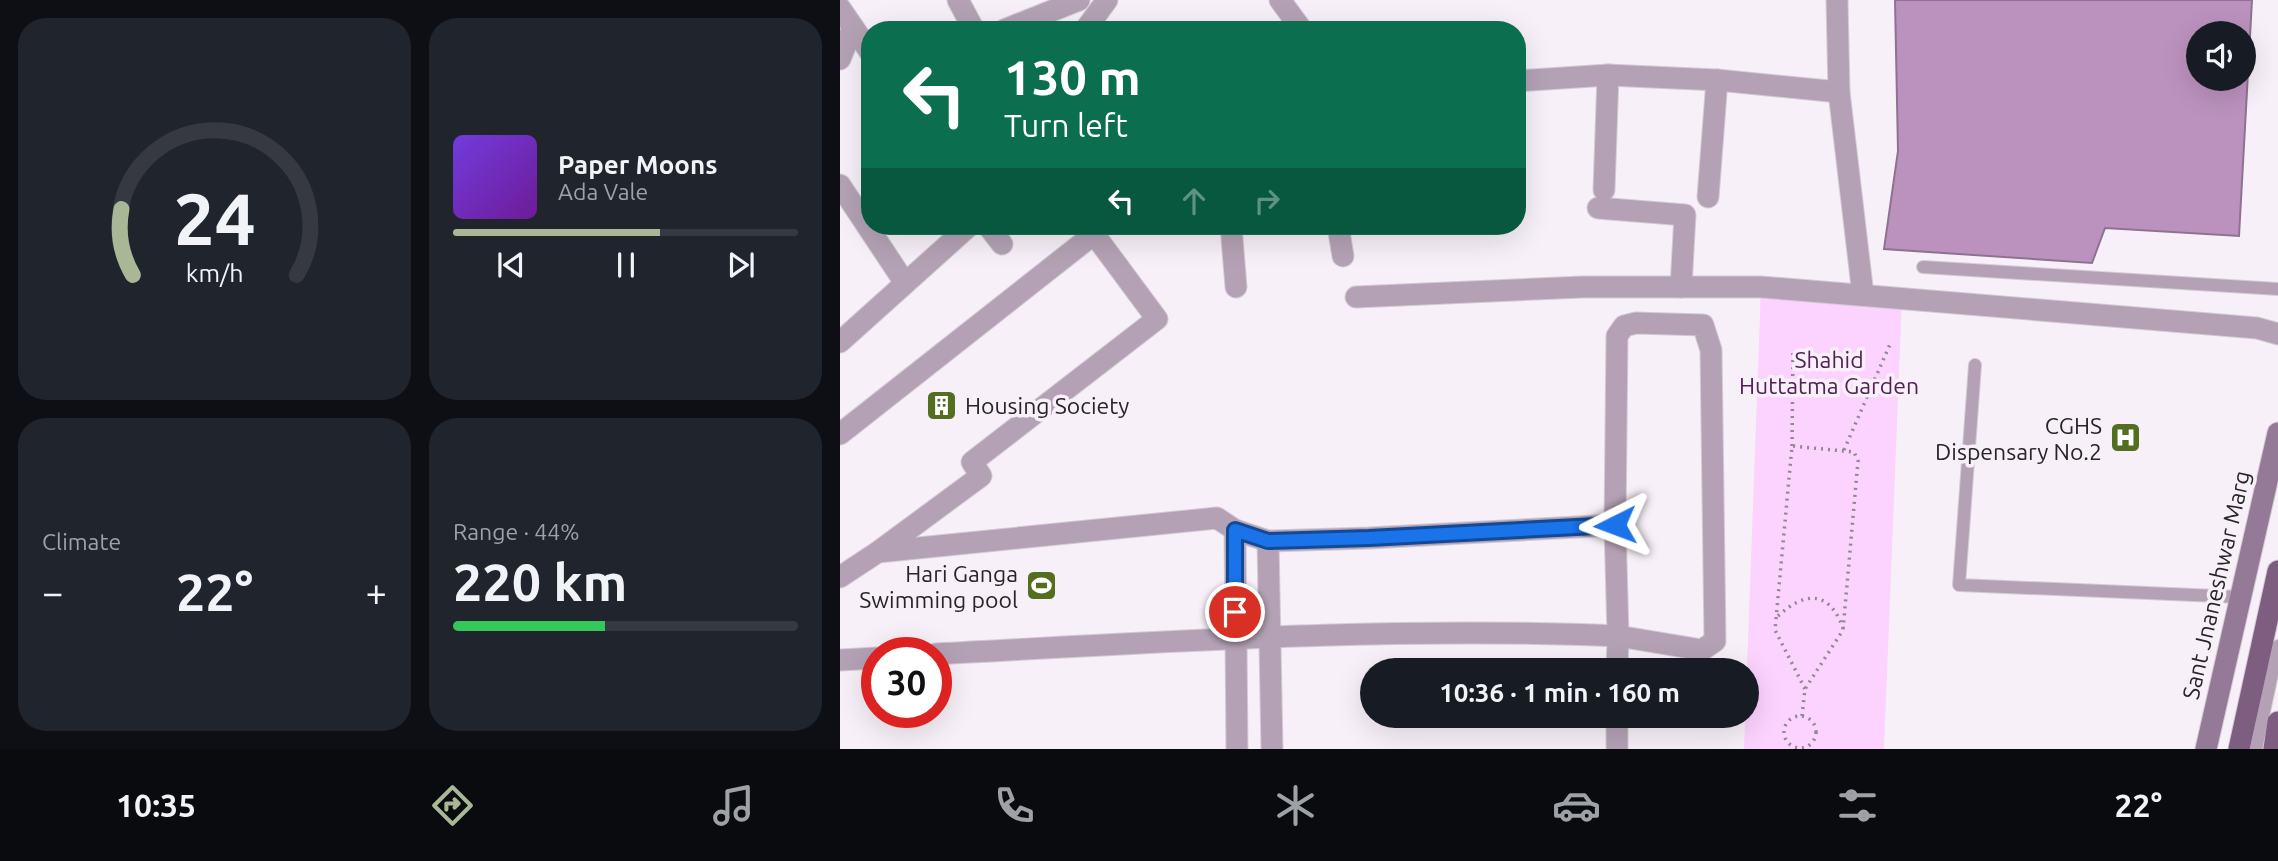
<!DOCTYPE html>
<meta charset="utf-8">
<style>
:root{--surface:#171b24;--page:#20242c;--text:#f1f3f6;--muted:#9ea1a6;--line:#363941;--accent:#aab796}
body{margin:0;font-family:Ubuntu,sans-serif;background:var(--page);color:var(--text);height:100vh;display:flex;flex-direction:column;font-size:26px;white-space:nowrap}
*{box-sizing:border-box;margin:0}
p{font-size:23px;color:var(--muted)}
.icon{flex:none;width:38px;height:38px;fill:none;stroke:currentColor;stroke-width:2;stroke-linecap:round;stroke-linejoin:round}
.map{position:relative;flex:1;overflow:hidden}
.side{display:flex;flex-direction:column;gap:18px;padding:18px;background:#0d0f14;width:840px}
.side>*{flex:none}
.banner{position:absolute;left:21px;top:21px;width:665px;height:214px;border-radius:28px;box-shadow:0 7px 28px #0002;background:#0b6e4f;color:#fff;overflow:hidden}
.tools{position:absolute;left:1346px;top:21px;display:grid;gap:14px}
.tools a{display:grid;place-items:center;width:70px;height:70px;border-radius:50%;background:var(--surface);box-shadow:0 7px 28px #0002;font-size:35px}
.speed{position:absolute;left:21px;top:637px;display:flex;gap:14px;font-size:35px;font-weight:700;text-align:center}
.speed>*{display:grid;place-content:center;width:91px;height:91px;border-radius:50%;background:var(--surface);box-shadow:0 7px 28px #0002;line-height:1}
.speed .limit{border:10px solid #d22;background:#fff;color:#111}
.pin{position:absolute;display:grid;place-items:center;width:60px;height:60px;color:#fff;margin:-30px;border:4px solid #fff;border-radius:50%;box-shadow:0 2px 7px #0007}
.me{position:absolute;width:77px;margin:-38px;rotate:267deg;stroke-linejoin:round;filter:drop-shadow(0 0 5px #0008)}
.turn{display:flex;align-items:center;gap:24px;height:147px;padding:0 28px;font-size:32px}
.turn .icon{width:91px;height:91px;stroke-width:2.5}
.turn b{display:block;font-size:49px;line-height:60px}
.lanes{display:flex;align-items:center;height:66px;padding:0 28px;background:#0003;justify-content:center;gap:35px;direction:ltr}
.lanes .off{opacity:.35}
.big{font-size:52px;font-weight:700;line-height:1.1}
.side .card{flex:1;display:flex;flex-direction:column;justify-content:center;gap:10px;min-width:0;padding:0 24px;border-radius:28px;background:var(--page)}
.side .dial{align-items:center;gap:0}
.dial svg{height:182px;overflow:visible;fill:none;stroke:var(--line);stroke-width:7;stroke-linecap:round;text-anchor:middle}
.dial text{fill:var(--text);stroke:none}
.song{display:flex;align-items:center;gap:21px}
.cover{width:84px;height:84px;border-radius:10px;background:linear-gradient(135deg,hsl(260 70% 55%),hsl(280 70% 35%))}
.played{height:7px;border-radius:4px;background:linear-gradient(90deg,var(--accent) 60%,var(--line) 60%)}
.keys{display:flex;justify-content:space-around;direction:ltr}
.heat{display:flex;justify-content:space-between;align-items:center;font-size:38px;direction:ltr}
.charge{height:10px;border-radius:5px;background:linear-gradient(90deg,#34c759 44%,var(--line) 0)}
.side .tiles{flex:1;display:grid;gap:18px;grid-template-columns:repeat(2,1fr)}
.trip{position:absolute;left:520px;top:658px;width:399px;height:70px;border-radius:35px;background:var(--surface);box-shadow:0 7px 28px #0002;font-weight:700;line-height:70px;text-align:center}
.dock{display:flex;height:112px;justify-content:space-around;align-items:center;background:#090b0e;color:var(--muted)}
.dock .icon{width:49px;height:49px}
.dock .active{color:var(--accent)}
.dock b{font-size:32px;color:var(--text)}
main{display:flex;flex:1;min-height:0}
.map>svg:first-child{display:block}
.green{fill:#fcd2ff}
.water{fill:#bb92be;stroke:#8f7191;stroke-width:2;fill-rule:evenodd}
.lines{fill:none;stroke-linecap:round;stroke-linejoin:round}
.lane-casing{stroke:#d2cbd3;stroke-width:14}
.street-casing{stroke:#d2cbd3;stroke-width:23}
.secondary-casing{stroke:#d2cbd3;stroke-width:23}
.primary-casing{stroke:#d2cbd3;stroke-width:23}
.path{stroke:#8e898f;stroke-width:3.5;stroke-dasharray:2 5;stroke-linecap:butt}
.lane{stroke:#b4a1b5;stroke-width:12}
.street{stroke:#b4a1b5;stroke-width:21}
.secondary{stroke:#947a96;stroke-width:21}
.primary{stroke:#7e5e80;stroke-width:21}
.route-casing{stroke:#114b97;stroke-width:18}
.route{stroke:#1a73e8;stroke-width:12}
.labels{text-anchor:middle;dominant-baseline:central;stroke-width:7;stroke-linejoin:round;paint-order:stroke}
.park-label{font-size:23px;fill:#532157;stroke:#f8f0f8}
.poi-label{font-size:23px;fill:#272528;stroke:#f8f0f8;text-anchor:end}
.street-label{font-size:23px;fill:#272528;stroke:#f8f0f8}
</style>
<main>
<section class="side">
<div class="tiles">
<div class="card dial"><svg viewBox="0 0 100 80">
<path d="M14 69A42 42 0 1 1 86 69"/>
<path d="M14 69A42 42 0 0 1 9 40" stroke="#aab796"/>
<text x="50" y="56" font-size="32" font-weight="700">24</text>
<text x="50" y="72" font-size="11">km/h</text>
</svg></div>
<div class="card">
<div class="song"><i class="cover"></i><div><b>Paper Moons</b><p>Ada Vale</p></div></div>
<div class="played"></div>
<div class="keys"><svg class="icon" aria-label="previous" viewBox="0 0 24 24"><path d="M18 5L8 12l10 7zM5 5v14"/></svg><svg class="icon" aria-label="pause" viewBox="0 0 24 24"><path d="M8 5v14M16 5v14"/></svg><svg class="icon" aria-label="next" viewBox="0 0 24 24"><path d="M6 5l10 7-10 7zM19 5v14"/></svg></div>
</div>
<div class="card"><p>Climate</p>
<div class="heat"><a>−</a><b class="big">22°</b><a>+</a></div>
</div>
<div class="card"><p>Range · 44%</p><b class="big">220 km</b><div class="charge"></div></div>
</div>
</section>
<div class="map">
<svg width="1438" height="749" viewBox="0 0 1438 749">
<rect width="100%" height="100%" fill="#f8f0f8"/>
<polygon class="green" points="921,287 1062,298 1044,749 904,749"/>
<path class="water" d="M 1055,0 L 1412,0 L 1399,236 L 1265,228 L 1252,263 L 1044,249 L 1058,151 ZM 1358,33 L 1404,33 L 1404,79 L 1358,79 Z"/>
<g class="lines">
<defs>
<g id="lane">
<polyline points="1083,267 1438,289"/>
<polyline points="1135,365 1119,585 1400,597"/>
<polyline points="1416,749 1438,646"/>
</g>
<g id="street">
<polyline points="118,0 134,30"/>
<polyline points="440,0 462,30"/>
<polyline points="997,0 999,92 1023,295"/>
<polyline points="0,8 30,52"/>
<polyline points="164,30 239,0"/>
<polyline points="245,30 267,0"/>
<polyline points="0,59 13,27"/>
<polyline points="677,81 768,75 877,80 999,92"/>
<polyline points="0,185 65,283"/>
<polyline points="764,190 768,75"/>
<polyline points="868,197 877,80"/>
<polyline points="758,208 845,215 841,287"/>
<polyline points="148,226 162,244"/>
<polyline points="391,226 396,287"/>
<polyline points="498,226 503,256"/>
<polyline points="516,297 742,287 921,287 1417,328 1438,334"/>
<polyline points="0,342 129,226"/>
<polyline points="0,434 254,234 317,319 132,462 141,476 38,552"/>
<polyline points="395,530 428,541 529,538 775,525"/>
<polyline points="428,541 432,749"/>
<polyline points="0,577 38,552 377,518 395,530 397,749"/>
<path d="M 96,654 C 323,642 551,626 778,636 L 775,525 L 777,336 L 784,326 L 796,323 L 863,325 L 871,350 L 875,641 L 862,650 L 778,636 L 777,670"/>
<polyline points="0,660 37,658"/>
<polyline points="777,749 777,716"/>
</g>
<polyline id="secondary" points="1366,749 1438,433"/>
<g id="primary">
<polyline points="1399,749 1438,571"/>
<polyline points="1434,749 1438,722"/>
</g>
</defs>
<use href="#lane" class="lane-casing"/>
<use href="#street" class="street-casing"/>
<use href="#secondary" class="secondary-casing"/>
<use href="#primary" class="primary-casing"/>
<g class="path">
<polyline points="952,446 953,349"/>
<polyline points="1004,450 1051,342"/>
<path d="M 938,616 C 964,592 989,589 1003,628"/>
<polyline points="962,716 965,689 1003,630 1018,461 1014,452 952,446 935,630 965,689"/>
<circle cx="960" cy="732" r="16"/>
</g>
<use href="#lane" class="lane"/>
<use href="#street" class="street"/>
<use href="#secondary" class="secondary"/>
<use href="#primary" class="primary"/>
</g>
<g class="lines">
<defs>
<polyline id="route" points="395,612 395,530 428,541 529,538 775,525"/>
</defs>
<use href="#route" class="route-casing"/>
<use href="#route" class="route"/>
</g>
<defs>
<symbol id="building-square" viewBox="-11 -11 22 22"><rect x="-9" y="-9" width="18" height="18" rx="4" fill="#546e20" stroke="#f8f0f8"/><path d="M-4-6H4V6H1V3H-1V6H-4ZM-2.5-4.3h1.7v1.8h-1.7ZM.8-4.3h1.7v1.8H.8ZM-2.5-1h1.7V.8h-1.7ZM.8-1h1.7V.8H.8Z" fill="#fff"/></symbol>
<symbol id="hospital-square" viewBox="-11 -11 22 22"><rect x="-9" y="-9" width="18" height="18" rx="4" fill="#546e20" stroke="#f8f0f8"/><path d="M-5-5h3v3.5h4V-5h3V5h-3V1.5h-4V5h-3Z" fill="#fff"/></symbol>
<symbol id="stadium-square" viewBox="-11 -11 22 22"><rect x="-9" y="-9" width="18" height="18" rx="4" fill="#546e20" stroke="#f8f0f8"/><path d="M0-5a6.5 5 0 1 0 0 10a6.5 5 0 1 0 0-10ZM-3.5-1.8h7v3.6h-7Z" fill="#fff"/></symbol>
</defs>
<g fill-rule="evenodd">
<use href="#building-square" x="84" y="388" width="35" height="35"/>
<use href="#hospital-square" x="1268" y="420" width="35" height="35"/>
<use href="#stadium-square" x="184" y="568" width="35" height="35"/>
</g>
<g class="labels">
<g class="park-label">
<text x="989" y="359">Shahid<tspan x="989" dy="26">Huttatma Garden</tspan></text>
</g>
<g class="poi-label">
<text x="125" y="405" text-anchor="start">Housing Society</text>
<text x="1262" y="425">CGHS<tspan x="1262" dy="26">Dispensary No.2</tspan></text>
<text x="178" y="573">Hari Ganga<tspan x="178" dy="26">Swimming pool</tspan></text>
</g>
<g class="street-label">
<text transform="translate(1376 585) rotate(-77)">Sant Jnaneshwar Marg</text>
</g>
</g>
</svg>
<div class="tools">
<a><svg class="icon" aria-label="sound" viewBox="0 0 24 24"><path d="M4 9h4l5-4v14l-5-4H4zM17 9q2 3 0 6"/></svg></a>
</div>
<div class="speed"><div class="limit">30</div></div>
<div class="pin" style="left:395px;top:612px;background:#d93025"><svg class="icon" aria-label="arrive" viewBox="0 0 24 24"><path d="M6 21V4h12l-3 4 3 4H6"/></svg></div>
<svg class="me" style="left:775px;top:525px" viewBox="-20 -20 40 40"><path d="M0-17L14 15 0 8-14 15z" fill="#1a73e8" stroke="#fff" stroke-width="4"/></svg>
<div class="trip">10:36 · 1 min · 160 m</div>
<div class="banner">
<div class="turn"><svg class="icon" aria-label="left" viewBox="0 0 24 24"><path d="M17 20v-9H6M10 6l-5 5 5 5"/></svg><div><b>130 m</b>Turn left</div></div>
<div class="lanes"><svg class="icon" aria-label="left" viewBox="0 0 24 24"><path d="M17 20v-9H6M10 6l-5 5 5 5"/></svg><svg class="icon off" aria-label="ahead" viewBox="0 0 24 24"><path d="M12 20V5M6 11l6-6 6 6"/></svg><svg class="icon off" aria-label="right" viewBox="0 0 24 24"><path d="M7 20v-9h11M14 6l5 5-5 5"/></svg></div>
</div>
</div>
</main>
<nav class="dock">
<b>10:35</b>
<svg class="icon active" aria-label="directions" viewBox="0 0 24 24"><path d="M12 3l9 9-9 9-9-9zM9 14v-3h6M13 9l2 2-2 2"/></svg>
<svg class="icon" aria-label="music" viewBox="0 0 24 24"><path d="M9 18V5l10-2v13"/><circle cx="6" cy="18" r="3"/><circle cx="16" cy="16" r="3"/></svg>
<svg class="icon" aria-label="phone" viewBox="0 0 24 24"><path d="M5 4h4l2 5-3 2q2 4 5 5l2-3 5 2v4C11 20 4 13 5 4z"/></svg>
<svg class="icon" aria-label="climate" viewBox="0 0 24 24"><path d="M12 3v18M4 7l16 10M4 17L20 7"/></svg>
<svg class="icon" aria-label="car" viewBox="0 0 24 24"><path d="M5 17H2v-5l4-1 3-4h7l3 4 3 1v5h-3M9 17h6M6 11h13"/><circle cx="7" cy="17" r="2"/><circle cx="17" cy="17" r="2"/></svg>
<svg class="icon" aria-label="filters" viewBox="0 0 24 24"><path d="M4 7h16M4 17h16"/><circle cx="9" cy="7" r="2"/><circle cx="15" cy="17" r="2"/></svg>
<b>22°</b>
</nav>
